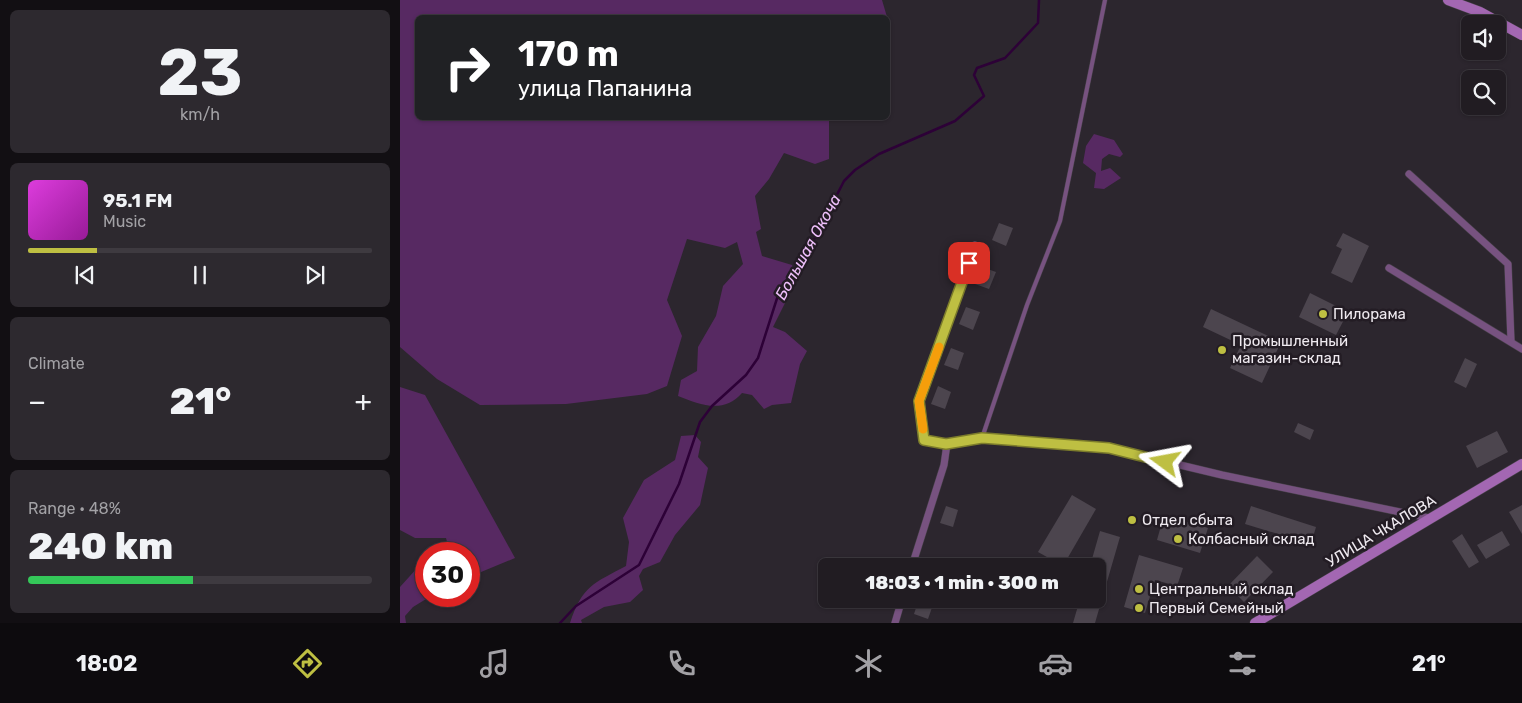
<!DOCTYPE html>
<meta charset="utf-8">
<style>
:root{--surface:#211c22;--page:#2d292f;--text:#f1f3f6;--muted:#a2a1a5;--line:#3e3a40;--accent:#bebf42}
body{margin:0;font-family:Rubik,sans-serif;background:var(--page);color:var(--text);height:100vh;display:flex;flex-direction:column;font-size:19px;white-space:nowrap}
*{box-sizing:border-box;margin:0}
p{font-size:16px;color:var(--muted)}
.icon{flex:none;width:28px;height:28px;fill:none;stroke:currentColor;stroke-width:2;stroke-linecap:round;stroke-linejoin:round}
.map{position:relative;flex:1;overflow:hidden}
.drawer{display:flex;flex-direction:column;gap:10px;padding:10px;background:#120f13;width:400px}
.drawer>*{flex:none}
.hud{position:absolute;left:15px;top:15px;width:475px;height:105px;border-radius:8px;box-shadow:0 1px 4px #0004,0 0 0 1px var(--line);background:#202124;color:#fff;overflow:hidden}
.buttons{position:absolute;left:1061px;top:15px;display:grid;gap:10px}
.buttons a{display:grid;place-items:center;width:45px;height:45px;border-radius:8px;background:var(--surface);box-shadow:0 1px 4px #0004,0 0 0 1px var(--line);font-size:25px}
.speed{position:absolute;left:15px;top:542px;display:flex;gap:10px;font-size:25px;font-weight:700;text-align:center}
.speed>*{display:grid;place-content:center;width:65px;height:65px;border-radius:50%;background:var(--surface);box-shadow:0 1px 4px #0004,0 0 0 1px var(--line);line-height:1}
.speed .limit{border:8px solid #d22;background:#fff;color:#111}
.pin{position:absolute;display:grid;place-items:center;width:42px;height:42px;color:#fff;margin:-21px;border-radius:10px;box-shadow:0 2px 8px #0006}
.me{position:absolute;width:55px;margin:-28px;rotate:283deg;stroke-linejoin:round;filter:drop-shadow(0 0 4px #0008)}
.turn{display:flex;align-items:center;gap:18px;height:105px;padding:0 20px;font-size:22px}
.turn .icon{width:65px;height:65px;stroke-width:2.5}
.turn b{display:block;font-size:35px;line-height:42px}
.big{font-size:38px;font-weight:800;line-height:1.1}
.drawer .card{flex:1;display:flex;flex-direction:column;justify-content:center;gap:8px;min-width:0;padding:0 18px;border-radius:8px;background:var(--page)}
.drawer .dial{align-items:center;gap:0}
.dial b{font-size:65px;line-height:1}
.song{display:flex;align-items:center;gap:15px}
.cover{width:60px;height:60px;border-radius:8px;background:linear-gradient(135deg,hsl(300 70% 55%),hsl(300 70% 35%))}
.played{height:5px;border-radius:2px;background:linear-gradient(90deg,var(--accent) 20%,var(--line) 20%)}
.keys{display:flex;justify-content:space-around;direction:ltr}
.heat{display:flex;justify-content:space-between;align-items:center;font-size:28px;direction:ltr}
.charge{height:8px;border-radius:4px;background:linear-gradient(90deg,#34c759 48%,var(--line) 0)}
.trip{position:absolute;left:418px;top:558px;width:288px;height:50px;border-radius:8px;background:var(--surface);box-shadow:0 1px 4px #0004,0 0 0 1px var(--line);font-weight:800;line-height:50px;text-align:center}
.tab-bar{display:flex;height:80px;justify-content:space-around;align-items:center;background:#0d0b0e;color:var(--muted)}
.tab-bar .icon{width:35px;height:35px}
.tab-bar .on{color:var(--accent)}
.tab-bar b{font-size:22px;color:var(--text)}
main{display:flex;flex:1;min-height:0}
.map>svg:first-child{display:block}
.green{fill:#572962}
.lines{fill:none;stroke-linecap:round;stroke-linejoin:round}
.stream{stroke:#2d0137;stroke-width:2.5}
.building{fill:#4c454e}
.lane-casing{stroke:#474149;stroke-width:5}
.street-casing{stroke:#474149;stroke-width:8}
.secondary-casing{stroke:#474149;stroke-width:11}
.lane{stroke:#775280;stroke-width:4}
.street{stroke:#775280;stroke-width:7}
.secondary{stroke:#a367b2;stroke-width:10}
.route-casing{stroke:#7c7c2b;stroke-width:12}
.route{stroke:#bebf42;stroke-width:9}
.slow{stroke:#f59e0b;stroke-width:9}
.poi-dot{fill:#bebf42;stroke:#231c24;stroke-width:2}
.labels{text-anchor:middle;dominant-baseline:central;stroke-width:5;stroke-linejoin:round;paint-order:stroke}
.poi-label{font-size:15px;fill:#efeaf0;stroke:#231c24;text-anchor:start}
.street-label{font-size:15px;fill:#efeaf0;stroke:#231c24}
.water-label{font-size:16px;font-style:italic;fill:#efc0fb;stroke:#231c24}
</style>
<main>
<section class="drawer">
<div class="card dial"><b>23</b><p>km/h</p></div>
<div class="card">
<div class="song"><i class="cover"></i><div><b>95.1 FM</b><p>Music</p></div></div>
<div class="played"></div>
<div class="keys"><svg class="icon" aria-label="previous" viewBox="0 0 24 24"><path d="M18 5L8 12l10 7zM5 5v14"/></svg><svg class="icon" aria-label="pause" viewBox="0 0 24 24"><path d="M8 5v14M16 5v14"/></svg><svg class="icon" aria-label="next" viewBox="0 0 24 24"><path d="M6 5l10 7-10 7zM19 5v14"/></svg></div>
</div>
<div class="card"><p>Climate</p>
<div class="heat"><a>−</a><b class="big">21°</b><a>+</a></div>
</div>
<div class="card"><p>Range · 48%</p><b class="big">240 km</b><div class="charge"></div></div>
</section>
<div class="map">
<svg width="1122" height="623" viewBox="0 0 1122 623">
<rect width="100%" height="100%" fill="#2c262e"/>
<g class="green">
<path d="M 0,0 L 482,0 L 487,17 L 18,18 L 18,118 L 429,118 L 429,159 L 415,164 L 384,153 L 369,179 L 355,196 L 361,229 L 356,232 L 362,256 L 392,265 L 397,279 L 373,327 L 385,332 L 407,351 L 400,364 L 391,403 L 372,405 L 364,409 L 352,395 L 342,393 C 324,414 300,405 278,396 L 281,380 L 297,371 L 298,347 L 316,316 L 323,286 L 343,264 L 337,242 L 325,248 L 287,239 L 267,300 L 282,336 L 267,386 L 247,394 L 166,404 L 80,405 L 37,379 L 0,347 Z"/>
<polygon points="694,134 714,140 723,154 720,157 709,154 702,159 701,171 710,168 721,178 704,189 694,188 696,173 683,163 686,146"/>
<polygon points="0,387 25,395 115,558 69,577 69,554 49,554 50,553 46,538 15,538 0,530"/>
<path d="M 295,435 L 301,442 L 298,457 L 308,468 L 300,505 L 275,535 L 260,562 L 243,569 L 239,576 L 243,590 L 230,602 L 204,607 L 181,620 L 182,623 L 170,623 C 182,586 194,583 226,566 L 229,542 L 223,518 L 244,480 L 275,460 L 281,436 Z"/>
<polygon points="26,563 26,596 31,596 13,607 5,616 6,623 0,623 0,587 18,567"/>
</g>
<g class="lines">
<polyline class="stream" points="160,623 176,606 239,565 279,484 300,422 312,406 346,375 358,358 380,289 407,253 444,181 455,170 479,154 555,121 584,96 574,75 577,68 605,58 638,23 639,0"/>
</g>
<g class="building">
<polygon points="599,223 613,228 606,246 592,240"/>
<polygon points="943,233 969,246 952,283 931,273 942,249 936,246"/>
<polygon points="582,267 596,272 589,289 575,284"/>
<polygon points="910,293 948,312 936,335 899,317"/>
<polygon points="566,307 580,312 573,330 559,324"/>
<polygon points="811,309 881,342 862,383 830,368 841,345 803,327"/>
<polygon points="551,348 564,353 558,370 544,365"/>
<polygon points="1065,358 1077,364 1066,388 1054,382"/>
<polygon points="538,386 551,392 545,409 531,404"/>
<polygon points="898,423 914,430 910,440 894,432"/>
<polygon points="1097,431 1108,452 1077,468 1066,446"/>
<polygon points="672,495 696,509 663,566 638,552"/>
<polygon points="1122,505 1122,534 1109,512"/>
<polygon points="546,506 558,510 553,527 540,523"/>
<polygon points="851,506 916,527 911,544 845,524"/>
<polygon points="764,515 808,528 800,553 757,540"/>
<polygon points="700,531 720,537 695,623 673,623 680,599 696,599 696,566 690,566"/>
<polygon points="1102,531 1110,545 1086,559 1077,545"/>
<polygon points="1062,534 1079,562 1069,568 1052,541"/>
<polygon points="739,555 783,568 777,586 755,580 745,613 724,607"/>
<polygon points="857,556 873,572 844,602 828,586"/>
<polygon points="519,599 535,599 528,619 514,614"/>
</g>
<g class="lines">
<defs>
<polyline id="lane" points="582,438 627,305 660,221 705,0"/>
<g id="street">
<polyline points="1009,174 1108,264 1111,341"/>
<polyline points="989,268 1122,349"/>
<polyline points="547,444 582,438 709,448 822,475 1029,518"/>
<polyline points="512,566 544,465 547,444 524,440 519,401 575,245"/>
<polyline points="495,623 502,599"/>
</g>
<g id="secondary">
<polyline points="1048,0 1080,12 1122,35"/>
<polyline points="855,623 1122,464"/>
</g>
</defs>
<use href="#lane" class="lane-casing"/>
<use href="#street" class="street-casing"/>
<use href="#secondary" class="secondary-casing"/>
<use href="#lane" class="lane"/>
<use href="#street" class="street"/>
<use href="#secondary" class="secondary"/>
</g>
<g class="lines">
<defs>
<polyline id="route" points="569,263 519,401 524,440 546,444 582,438 709,448 765,462"/>
</defs>
<use href="#route" class="route-casing"/>
<use href="#route" class="route"/>
<polyline class="slow" points="523,429 519,401 539,347"/>
</g>
<g class="poi-dot">
<circle cx="923" cy="314" r="5"/>
<circle cx="822" cy="350" r="5"/>
<circle cx="732" cy="520" r="5"/>
<circle cx="778" cy="539" r="5"/>
<circle cx="739" cy="589" r="5"/>
<circle cx="739" cy="608" r="5"/>
</g>
<g class="labels">
<g class="poi-label">
<text x="933" y="314">Пилорама</text>
<text x="832" y="341">Промышленный<tspan x="832" dy="17">магазин-склад</tspan></text>
<text x="742" y="520">Отдел сбыта</text>
<text x="788" y="539">Колбасный склад</text>
<text x="749" y="589">Центральный склад</text>
<text x="749" y="608">Первый Семейный</text>
</g>
<g class="street-label">
<text transform="translate(981 531) rotate(-31)">УЛИЦА ЧКАЛОВА</text>
</g>
<g class="water-label">
<text transform="translate(408 247) rotate(-61)">Большая Окоча</text>
</g>
</g>
</svg>
<div class="buttons">
<a><svg class="icon" aria-label="sound" viewBox="0 0 24 24"><path d="M4 9h4l5-4v14l-5-4H4zM17 9q2 3 0 6"/></svg></a>
<a><svg class="icon" aria-label="search" viewBox="0 0 24 24"><circle cx="10" cy="10" r="6"/><path d="M15 15l6 6"/></svg></a>
</div>
<div class="speed"><div class="limit">30</div></div>
<div class="pin" style="left:569px;top:263px;background:#d93025"><svg class="icon" aria-label="arrive" viewBox="0 0 24 24"><path d="M6 21V4h12l-3 4 3 4H6"/></svg></div>
<svg class="me" style="left:765px;top:462px" viewBox="-20 -20 40 40"><path d="M0-17L14 15 0 8-14 15z" fill="#bebf42" stroke="#fff" stroke-width="4"/></svg>
<div class="trip">18:03 · 1 min · 300 m</div>
<div class="hud">
<div class="turn"><svg class="icon" aria-label="right" viewBox="0 0 24 24"><path d="M7 20v-9h11M14 6l5 5-5 5"/></svg><div><b>170 m</b>улица Папанина</div></div>
</div>
</div>
</main>
<nav class="tab-bar">
<b>18:02</b>
<svg class="icon on" aria-label="directions" viewBox="0 0 24 24"><path d="M12 3l9 9-9 9-9-9zM9 14v-3h6M13 9l2 2-2 2"/></svg>
<svg class="icon" aria-label="music" viewBox="0 0 24 24"><path d="M9 18V5l10-2v13"/><circle cx="6" cy="18" r="3"/><circle cx="16" cy="16" r="3"/></svg>
<svg class="icon" aria-label="phone" viewBox="0 0 24 24"><path d="M5 4h4l2 5-3 2q2 4 5 5l2-3 5 2v4C11 20 4 13 5 4z"/></svg>
<svg class="icon" aria-label="climate" viewBox="0 0 24 24"><path d="M12 3v18M4 7l16 10M4 17L20 7"/></svg>
<svg class="icon" aria-label="car" viewBox="0 0 24 24"><path d="M5 17H2v-5l4-1 3-4h7l3 4 3 1v5h-3M9 17h6M6 11h13"/><circle cx="7" cy="17" r="2"/><circle cx="17" cy="17" r="2"/></svg>
<svg class="icon" aria-label="filters" viewBox="0 0 24 24"><path d="M4 7h16M4 17h16"/><circle cx="9" cy="7" r="2"/><circle cx="15" cy="17" r="2"/></svg>
<b>21°</b>
</nav>
